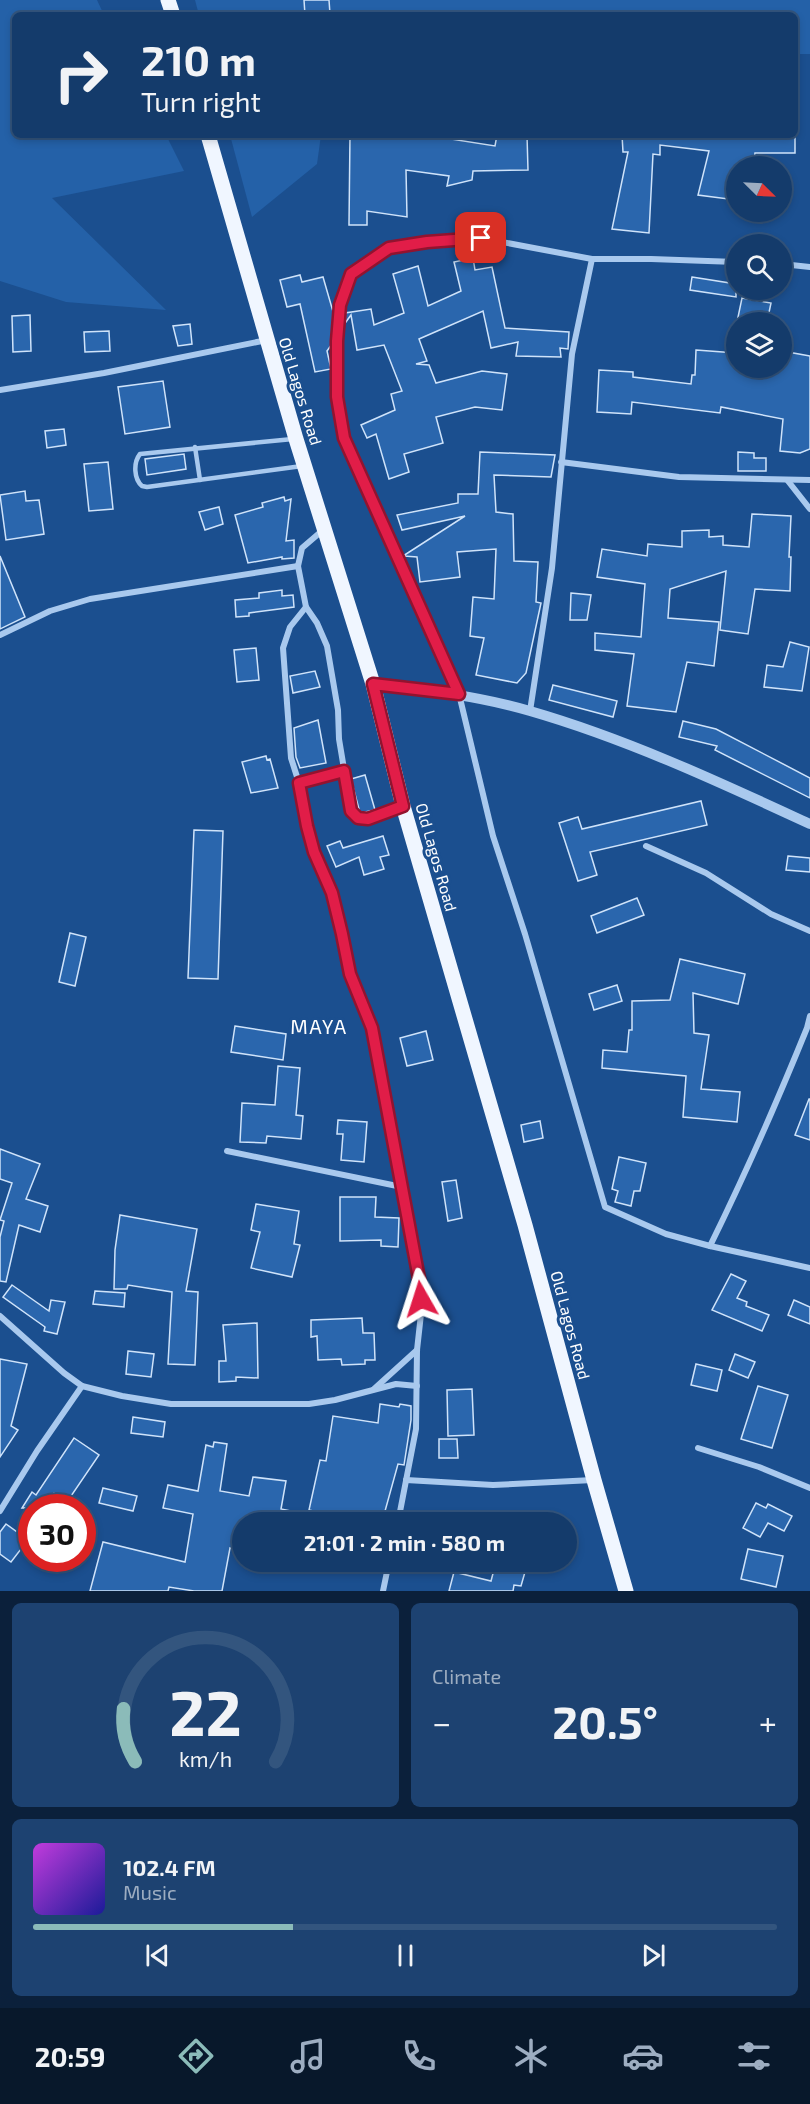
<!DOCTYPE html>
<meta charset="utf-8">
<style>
:root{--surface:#143b6b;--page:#1d4271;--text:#f1f3f6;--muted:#9dadc1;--line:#33557e;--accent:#8bbbb9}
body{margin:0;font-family:"Exo 2",sans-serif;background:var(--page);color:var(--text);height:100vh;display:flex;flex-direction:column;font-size:22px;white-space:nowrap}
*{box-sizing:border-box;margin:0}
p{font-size:20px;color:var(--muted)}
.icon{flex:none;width:33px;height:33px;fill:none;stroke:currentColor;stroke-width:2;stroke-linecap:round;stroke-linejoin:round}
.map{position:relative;height:1591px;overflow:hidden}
.details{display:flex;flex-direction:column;gap:12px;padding:12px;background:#0b203b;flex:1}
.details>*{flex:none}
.top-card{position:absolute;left:12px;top:12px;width:786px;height:126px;border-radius:9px;box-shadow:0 3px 9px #0003,0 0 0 2px var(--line);background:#143b6b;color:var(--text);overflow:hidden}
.needle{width:39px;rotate:114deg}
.tools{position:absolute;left:726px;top:156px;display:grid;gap:12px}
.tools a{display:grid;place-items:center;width:66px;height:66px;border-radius:50%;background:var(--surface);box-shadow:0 3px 9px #0003,0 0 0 2px var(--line);font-size:30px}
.speed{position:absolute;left:18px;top:1494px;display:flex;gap:12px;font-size:30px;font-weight:700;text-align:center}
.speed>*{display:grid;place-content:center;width:78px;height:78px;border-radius:50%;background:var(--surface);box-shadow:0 3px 9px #0003,0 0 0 2px var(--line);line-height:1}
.speed .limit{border:9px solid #d22;background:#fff;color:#111}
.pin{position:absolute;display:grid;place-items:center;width:51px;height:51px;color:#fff;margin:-26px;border-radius:12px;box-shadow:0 3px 9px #0006}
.me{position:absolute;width:66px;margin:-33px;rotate:354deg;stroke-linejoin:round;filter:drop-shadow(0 0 4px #0008)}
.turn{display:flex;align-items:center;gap:21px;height:126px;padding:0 30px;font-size:27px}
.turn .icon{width:78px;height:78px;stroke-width:2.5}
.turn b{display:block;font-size:42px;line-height:51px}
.big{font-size:45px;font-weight:700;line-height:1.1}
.details .widget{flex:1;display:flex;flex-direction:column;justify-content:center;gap:9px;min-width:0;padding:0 21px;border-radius:9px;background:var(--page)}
.details .dial{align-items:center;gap:0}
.dial svg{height:156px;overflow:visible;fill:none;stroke:var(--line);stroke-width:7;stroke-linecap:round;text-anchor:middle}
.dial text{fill:var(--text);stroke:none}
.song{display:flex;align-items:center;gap:18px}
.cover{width:72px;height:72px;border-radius:9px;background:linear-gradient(135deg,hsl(290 70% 55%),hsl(240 70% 35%))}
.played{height:6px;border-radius:3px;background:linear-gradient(90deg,var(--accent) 35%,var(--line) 35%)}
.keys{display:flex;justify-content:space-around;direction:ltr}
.heat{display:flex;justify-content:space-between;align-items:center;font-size:33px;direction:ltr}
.details .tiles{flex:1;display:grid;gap:12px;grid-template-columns:1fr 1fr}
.widget:last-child{grid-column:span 2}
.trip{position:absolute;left:232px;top:1512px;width:345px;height:60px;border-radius:30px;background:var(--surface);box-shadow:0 3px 9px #0003,0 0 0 2px var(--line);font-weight:700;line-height:60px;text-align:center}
.tabs{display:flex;height:96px;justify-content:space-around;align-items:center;background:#08182b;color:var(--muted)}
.tabs .icon{width:42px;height:42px}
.tabs .on{color:var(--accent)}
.tabs b{font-size:27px;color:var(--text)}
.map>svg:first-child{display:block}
.green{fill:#2461a8}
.building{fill:#2a66ad;stroke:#cfe3fa;stroke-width:1.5}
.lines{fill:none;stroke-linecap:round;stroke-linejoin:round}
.service{stroke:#a9c9ee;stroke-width:4.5}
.minor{stroke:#a9c9ee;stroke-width:6}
.tertiary{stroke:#a9c9ee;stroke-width:10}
.primary{stroke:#f0f6ff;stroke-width:15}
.route-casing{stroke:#92132f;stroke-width:15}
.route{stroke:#e11d48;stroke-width:10}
.labels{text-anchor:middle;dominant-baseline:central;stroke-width:6;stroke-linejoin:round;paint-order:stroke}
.street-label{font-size:16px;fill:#fff;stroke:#1b4f8f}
.quarter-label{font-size:20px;letter-spacing:1.5px;fill:#fff;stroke:#1b4f8f}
</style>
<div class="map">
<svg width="810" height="1591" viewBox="0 0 810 1591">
<rect width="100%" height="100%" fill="#1b4f8f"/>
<g class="green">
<polygon points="0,0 97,0 104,15 15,15 15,135 166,135 184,171 52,198 166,310 66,302 0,281"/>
<polygon points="195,0 810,0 810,54 795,54 795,15 199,15"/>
<polygon points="230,135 321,135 317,164 252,217"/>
</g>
<g class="building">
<polygon points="304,0 329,0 330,14 305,15"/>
<polygon points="350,135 445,135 444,138 495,146 497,135 527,135 528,170 473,171 472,180 447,186 449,176 406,170 407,217 367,211 367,225 349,225"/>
<polygon points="622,135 795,135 795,153 755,153 753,166 736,166 736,200 698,195 709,151 660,145 660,155 653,154 649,233 612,229 628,152 623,152"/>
<polygon points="473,258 475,270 492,267 505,328 569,332 568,349 560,348 561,357 516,356 518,342 491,348 483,311 419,339 427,361 416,364 429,365 436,383 482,371 507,374 502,410 475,407 436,417 443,443 404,454 409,472 389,479 376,434 367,438 361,425 395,410 391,394 402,391 384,345 357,350 351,315 343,326 345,313 371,309 374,325 404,313 393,274 418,266 428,306 461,291 454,262"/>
<polygon points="300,275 302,282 323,277 334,315 332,344 327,351 331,369 315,372 300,304 287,307 280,280"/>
<polygon points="692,277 736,284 736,297 690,290"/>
<polygon points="742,298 771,303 767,322 737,322"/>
<polygon points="30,315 31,351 13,352 12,316"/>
<polygon points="190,324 192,344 178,346 173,326"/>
<polygon points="109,331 110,351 85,352 84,332"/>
<polygon points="696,350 736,353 736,368 782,368 782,351 810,356 810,449 800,453 780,451 783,419 721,407 720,413 632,402 631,414 597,412 599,370 633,372 633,377 691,384 692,375 695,375"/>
<polygon points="163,381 170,427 125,434 118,387"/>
<polygon points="64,429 66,445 47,448 45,431"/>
<polygon points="480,452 555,455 551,477 494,475 496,512 513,514 514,561 538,562 536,602 541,603 526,673 517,683 476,675 484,638 470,636 473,597 494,599 496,549 457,552 460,577 420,582 417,557 403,556 465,516 402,530 397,515 458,503 458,494 478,494"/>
<polygon points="738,452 754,453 754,458 766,458 766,471 738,471"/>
<polygon points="184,454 186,469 147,475 145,459"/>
<polygon points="108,462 113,509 89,511 84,464"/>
<polygon points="25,491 26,501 39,500 44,534 6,540 0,495"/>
<polygon points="284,497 285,501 291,499 286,541 294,540 294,558 282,559 282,557 248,563 235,515 263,507 262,503"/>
<polygon points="219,507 223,524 205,530 199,512"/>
<polygon points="752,514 791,516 789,557 791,557 790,591 755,589 748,634 720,630 726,571 670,589 668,618 719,622 714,666 687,662 676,712 627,706 634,654 595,650 595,633 641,637 645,584 597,577 602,549 647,556 648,544 682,547 682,531 709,530 709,537 723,536 723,545 749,547"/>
<polygon points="0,556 25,617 0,629"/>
<polygon points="282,590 282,596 293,595 294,607 249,613 249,616 236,617 235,600 259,598 259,593"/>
<polygon points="571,593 591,595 587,620 570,620"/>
<polygon points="790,642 809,647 802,691 764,687 767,665 783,667"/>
<polygon points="256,648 259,680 237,682 234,650"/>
<polygon points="315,671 320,687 293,693 290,676"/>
<polygon points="553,685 617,701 613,717 549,700"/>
<polygon points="318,720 326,763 300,768 296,757 294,728"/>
<polygon points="683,721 716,729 810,778 810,798 715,750 717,746 679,737"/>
<polygon points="266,756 267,760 270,759 278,788 251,793 242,762"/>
<polygon points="365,775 375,810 360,813 351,779"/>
<polygon points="701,801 707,825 590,852 597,875 578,881 559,823 578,817 582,829"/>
<polygon points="194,830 223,831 218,979 188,978"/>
<polygon points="383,836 389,855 380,857 384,869 364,875 359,857 336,867 327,846 340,841 343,848"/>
<polygon points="788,856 810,858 810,872 786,870"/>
<polygon points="637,898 644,915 597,933 591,916"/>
<polygon points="70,933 86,937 75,986 59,982"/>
<polygon points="680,959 745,974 738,1004 693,993 694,1033 709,1035 701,1089 740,1092 737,1122 683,1117 686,1076 602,1068 603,1050 627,1052 629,1030 632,1030 632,1001 670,1000"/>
<polygon points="617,985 622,1001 594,1010 589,994"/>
<polygon points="235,1026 286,1034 283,1060 231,1052"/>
<polygon points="426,1031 433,1060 407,1066 400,1038"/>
<polygon points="278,1066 300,1068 296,1115 303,1116 301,1139 267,1136 266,1143 240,1142 242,1103 275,1105"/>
<polygon points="809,1099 810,1099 810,1140 795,1135"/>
<polygon points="338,1120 367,1122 364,1162 341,1160 343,1134 337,1134"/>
<polygon points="540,1121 543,1138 524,1142 521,1125"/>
<polygon points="0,1149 40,1164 26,1199 48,1206 40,1232 19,1225 6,1282 0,1281 0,1237 4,1221 0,1220 12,1183 0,1179"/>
<polygon points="619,1157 646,1163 640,1191 634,1191 631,1206 615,1202 618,1191 612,1189"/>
<polygon points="456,1180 462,1218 448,1221 442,1182"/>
<polygon points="340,1197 376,1197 375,1217 399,1218 398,1247 381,1246 381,1240 340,1241"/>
<polygon points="256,1204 299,1211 294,1244 300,1245 292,1277 251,1268 260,1232 251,1230"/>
<polygon points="120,1215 197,1229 186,1291 198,1292 195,1365 168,1364 172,1292 128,1285 127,1289 114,1289 115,1250"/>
<polygon points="731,1274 746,1281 737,1298 747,1302 746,1306 769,1315 762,1331 712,1310"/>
<polygon points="12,1285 49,1311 51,1300 65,1302 57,1334 44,1331 45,1327 3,1297"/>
<polygon points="95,1291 125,1293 124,1307 93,1304"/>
<polygon points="794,1300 810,1307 810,1324 788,1315"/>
<polygon points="362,1318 363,1333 374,1333 375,1360 365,1360 365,1364 342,1365 341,1359 318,1360 317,1336 311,1337 311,1320"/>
<polygon points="257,1323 258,1378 236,1377 236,1381 219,1382 219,1361 226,1361 223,1325"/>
<polygon points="128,1351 154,1354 151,1377 126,1374"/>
<polygon points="735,1354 755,1362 748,1378 729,1370"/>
<polygon points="0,1359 27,1364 11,1426 18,1430 0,1457"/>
<polygon points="696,1364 722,1370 717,1391 691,1385"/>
<polygon points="758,1386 788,1395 772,1448 741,1439"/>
<polygon points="472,1389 474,1435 448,1436 447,1390"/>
<polygon points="380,1404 399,1407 400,1404 411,1406 411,1420 404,1465 398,1464 382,1522 363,1522 309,1510 320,1460 326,1461 333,1416 378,1423"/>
<polygon points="133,1417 165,1422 163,1437 131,1433"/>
<polygon points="74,1438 99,1455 67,1502 54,1493 48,1502 57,1508 22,1508 32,1492 36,1495"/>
<polygon points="439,1439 457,1439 458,1458 439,1458"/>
<polygon points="214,1442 227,1444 220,1491 249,1496 253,1477 286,1481 281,1509 316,1516 316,1522 243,1522 243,1551 230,1548 222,1591 194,1591 169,1587 168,1591 90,1591 103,1542 185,1562 193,1514 163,1508 168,1485 198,1491 206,1445 213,1447"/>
<polygon points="103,1488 137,1496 133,1511 99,1503"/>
<polygon points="756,1503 766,1508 768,1504 792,1516 784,1531 768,1523 760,1537 743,1528"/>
<polygon points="6,1524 28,1540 11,1562 0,1554 0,1532"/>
<polygon points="748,1549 783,1556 776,1587 741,1579"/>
<polygon points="496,1562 514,1562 527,1565 521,1586 514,1585 513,1591 449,1591 454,1572 491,1581"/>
</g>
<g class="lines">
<g class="service">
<path d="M 293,439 L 140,454 C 133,463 134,479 142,486 L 147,487 L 302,466"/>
<polyline points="195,447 200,480"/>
</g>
<g class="minor">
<polyline points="736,262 651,259 592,259 481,238 427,242 389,248 351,274 340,305 337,341 337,397 344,438 459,694 493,836 525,934 605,1207 666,1234 710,1246 810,1268"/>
<polyline points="782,264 810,267"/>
<polyline points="0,390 104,373 267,340"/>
<polyline points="561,462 679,477 810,480"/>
<polyline points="788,481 810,509"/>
<polyline points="323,530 302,548 298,566 306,607 317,623 327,646 338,710 339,739 351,811 358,818 368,818 402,807"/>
<polyline points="306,607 290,627 283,648 291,758 299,783 307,826 314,852 331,893 342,934 350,974 372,1028 420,1285 421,1314 417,1350 416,1429 398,1522"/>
<polyline points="0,635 50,611 90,599 298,566"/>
<polyline points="530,711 552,568 572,354 592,259"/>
<polyline points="299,783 344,771"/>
<polyline points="646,846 706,873 771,914 810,931"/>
<polyline points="227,1151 402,1187"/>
<path d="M 710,1246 C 745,1175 777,1102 807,1028 L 810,1016"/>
<polyline points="0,1316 64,1373 82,1386 122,1396 171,1404 309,1404 335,1400 396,1384 417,1386"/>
<polyline points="374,1389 417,1350"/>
<polyline points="698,1448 759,1467 810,1488"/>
<polyline points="406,1480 493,1485 593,1480"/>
<polyline points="0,1511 37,1451 82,1386"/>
<polyline points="383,1591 389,1562"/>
</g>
<path class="tertiary" d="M 373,684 C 426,690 479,696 530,711 C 627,739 719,782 810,824"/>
<g class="primary">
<polyline points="168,0 173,15"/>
<polyline points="208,135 296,439 373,684 403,806 525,1225 594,1480 626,1591"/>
</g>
</g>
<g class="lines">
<defs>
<polyline id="route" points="421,1299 420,1284 372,1028 350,974 342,934 332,893 314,852 307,826 299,783 344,771 351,811 358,818 368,819 403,806 373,684 459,694 344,438 337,397 337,341 340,305 351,274 389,248 427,242 481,238"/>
</defs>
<use href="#route" class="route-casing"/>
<use href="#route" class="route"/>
</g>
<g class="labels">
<g class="street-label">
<text transform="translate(301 391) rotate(73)">Old Lagos Road</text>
<text transform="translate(437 857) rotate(74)">Old Lagos Road</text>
<text transform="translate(571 1325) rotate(75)">Old Lagos Road</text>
</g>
<g class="quarter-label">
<text x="319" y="1026">MAYA</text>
</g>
</g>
</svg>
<div class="tools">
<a><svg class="needle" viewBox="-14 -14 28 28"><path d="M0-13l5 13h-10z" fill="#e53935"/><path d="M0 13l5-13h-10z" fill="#9dadc1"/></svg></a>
<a><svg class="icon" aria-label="search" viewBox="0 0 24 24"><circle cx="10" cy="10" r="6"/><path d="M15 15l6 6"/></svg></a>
<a><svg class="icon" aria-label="layers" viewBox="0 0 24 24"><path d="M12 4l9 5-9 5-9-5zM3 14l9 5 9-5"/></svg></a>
</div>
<div class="speed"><div class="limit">30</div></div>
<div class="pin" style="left:481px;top:238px;background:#d93025"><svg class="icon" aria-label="arrive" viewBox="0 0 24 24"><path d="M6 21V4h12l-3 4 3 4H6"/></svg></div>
<svg class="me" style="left:421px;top:1299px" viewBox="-20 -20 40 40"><path d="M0-17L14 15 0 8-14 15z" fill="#e11d48" stroke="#fff" stroke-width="4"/></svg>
<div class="trip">21:01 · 2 min · 580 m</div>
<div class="top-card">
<div class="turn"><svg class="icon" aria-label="right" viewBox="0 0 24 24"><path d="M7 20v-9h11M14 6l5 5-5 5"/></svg><div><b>210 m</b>Turn right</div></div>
</div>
</div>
<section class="details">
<div class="tiles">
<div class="widget dial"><svg viewBox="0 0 100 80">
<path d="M14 69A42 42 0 1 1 86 69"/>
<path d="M14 69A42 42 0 0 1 8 42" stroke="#8bbbb9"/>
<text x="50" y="56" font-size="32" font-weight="700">22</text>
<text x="50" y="72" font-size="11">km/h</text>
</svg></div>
<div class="widget"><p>Climate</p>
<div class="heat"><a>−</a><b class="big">20.5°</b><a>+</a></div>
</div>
<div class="widget">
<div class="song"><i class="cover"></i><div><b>102.4 FM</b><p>Music</p></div></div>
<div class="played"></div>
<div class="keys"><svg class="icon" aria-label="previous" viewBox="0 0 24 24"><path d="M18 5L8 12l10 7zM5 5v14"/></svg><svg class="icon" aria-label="pause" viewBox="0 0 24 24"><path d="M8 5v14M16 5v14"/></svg><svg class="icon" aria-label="next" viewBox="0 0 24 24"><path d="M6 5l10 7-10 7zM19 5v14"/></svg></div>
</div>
</div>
</section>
<nav class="tabs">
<b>20:59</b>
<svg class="icon on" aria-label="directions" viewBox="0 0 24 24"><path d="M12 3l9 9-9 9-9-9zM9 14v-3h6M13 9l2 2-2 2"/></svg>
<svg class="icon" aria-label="music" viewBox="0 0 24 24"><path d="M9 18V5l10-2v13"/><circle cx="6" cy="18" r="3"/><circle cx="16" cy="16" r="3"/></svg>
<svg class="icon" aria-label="phone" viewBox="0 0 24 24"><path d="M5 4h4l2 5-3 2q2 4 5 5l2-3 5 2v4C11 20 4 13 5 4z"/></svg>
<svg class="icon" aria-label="climate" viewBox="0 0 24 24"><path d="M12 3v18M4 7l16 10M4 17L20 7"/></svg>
<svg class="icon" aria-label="car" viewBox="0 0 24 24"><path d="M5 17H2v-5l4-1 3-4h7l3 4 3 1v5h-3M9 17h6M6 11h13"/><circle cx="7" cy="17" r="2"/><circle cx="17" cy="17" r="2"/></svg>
<svg class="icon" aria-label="filters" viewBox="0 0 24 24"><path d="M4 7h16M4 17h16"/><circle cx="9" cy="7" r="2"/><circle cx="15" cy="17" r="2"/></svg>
</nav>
